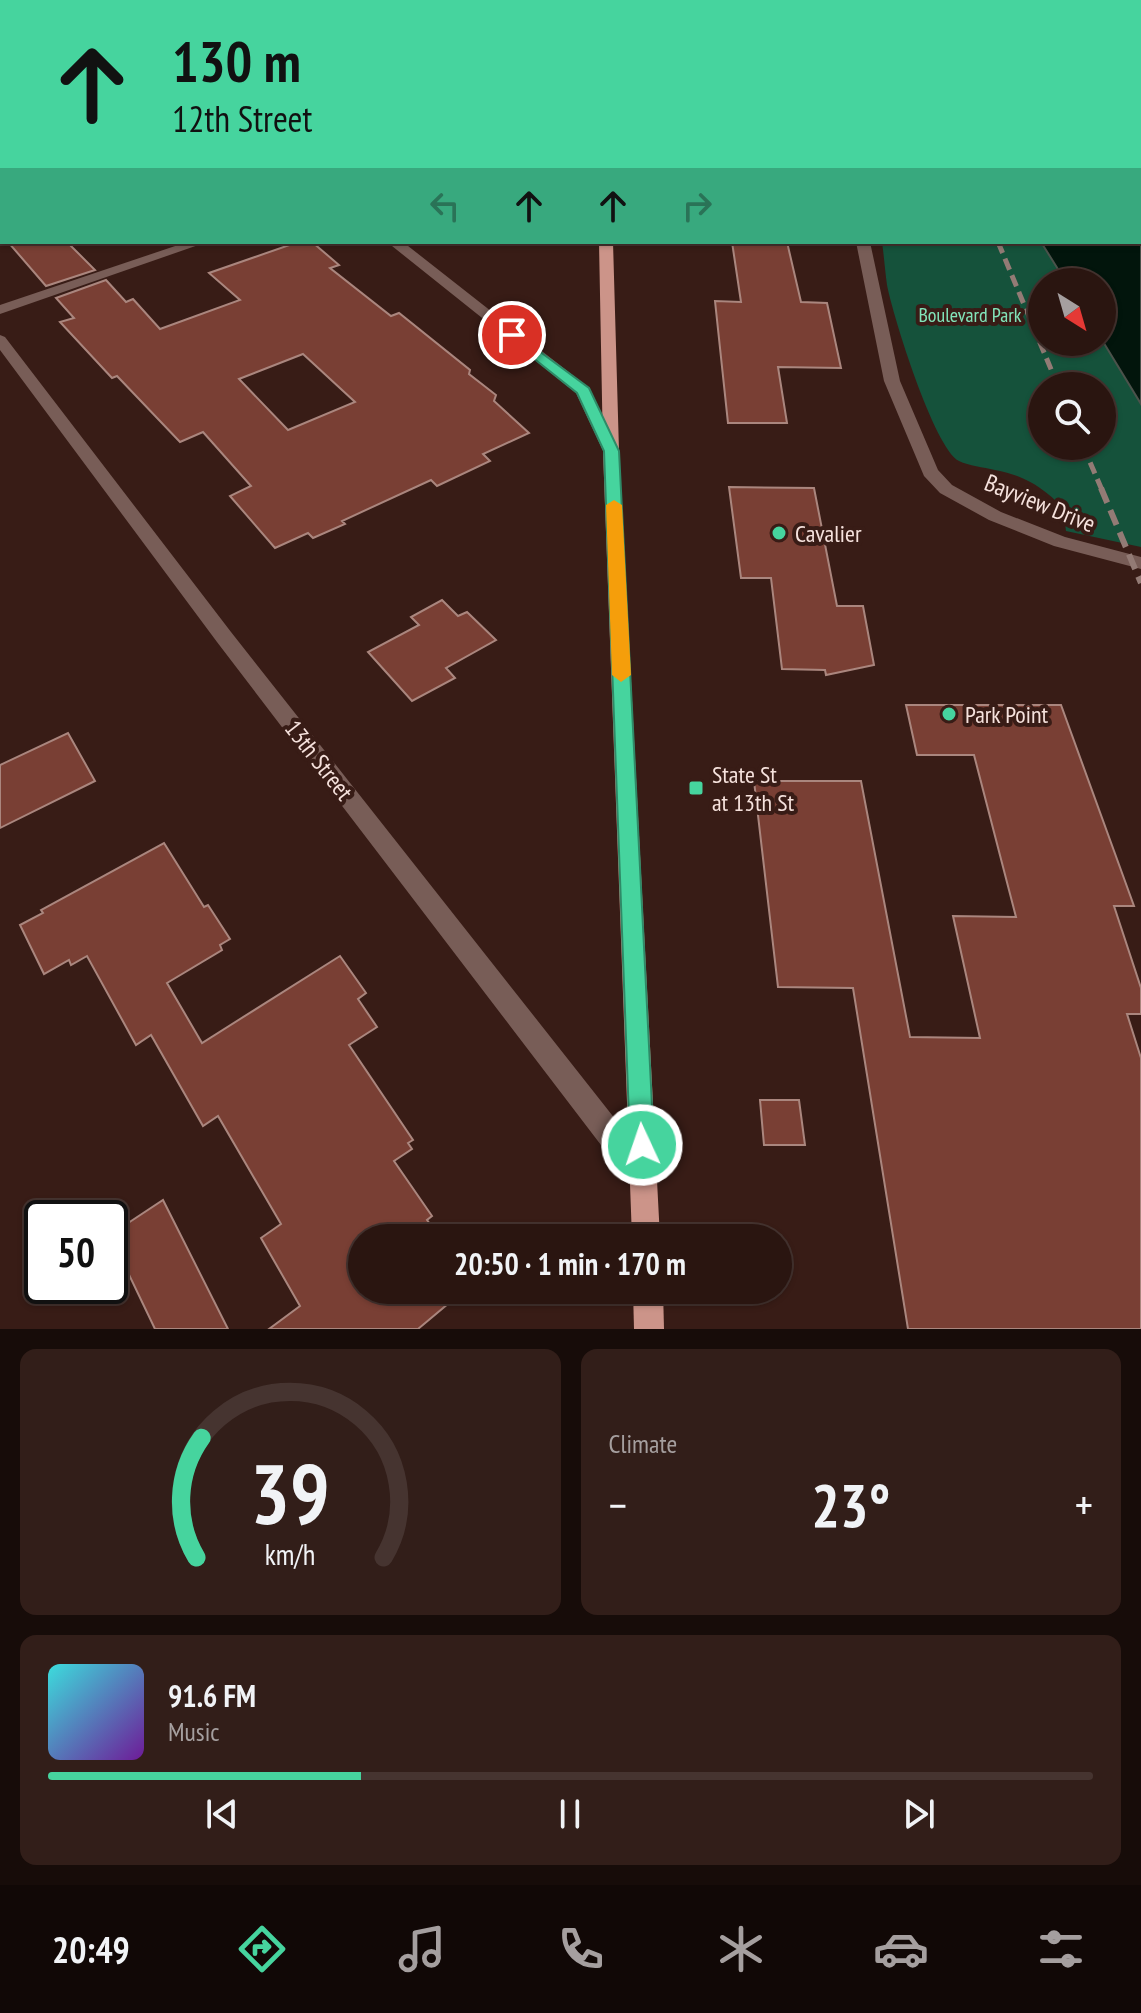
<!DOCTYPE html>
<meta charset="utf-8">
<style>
:root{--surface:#2a1510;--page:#321e19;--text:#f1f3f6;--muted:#a59f9f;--line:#463430;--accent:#46d49e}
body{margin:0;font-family:"PT Sans Narrow",sans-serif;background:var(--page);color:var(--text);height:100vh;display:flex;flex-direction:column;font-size:30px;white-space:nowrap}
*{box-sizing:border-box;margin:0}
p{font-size:26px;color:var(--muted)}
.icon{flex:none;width:44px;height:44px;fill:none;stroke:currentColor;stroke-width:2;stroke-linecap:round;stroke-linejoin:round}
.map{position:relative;height:1329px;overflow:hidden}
.side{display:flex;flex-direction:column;gap:20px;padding:20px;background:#170c09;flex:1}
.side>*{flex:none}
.hud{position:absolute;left:0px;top:0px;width:1142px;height:244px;box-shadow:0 2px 6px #0004,0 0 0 2px var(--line);background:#46d49e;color:#111;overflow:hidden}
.needle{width:52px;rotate:143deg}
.controls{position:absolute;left:1028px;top:268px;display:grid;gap:16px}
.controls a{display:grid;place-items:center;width:88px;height:88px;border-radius:50%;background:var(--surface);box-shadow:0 2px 6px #0004,0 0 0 2px var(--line);font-size:40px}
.speed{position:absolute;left:24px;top:1200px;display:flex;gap:16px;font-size:40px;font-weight:700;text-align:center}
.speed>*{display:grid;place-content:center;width:104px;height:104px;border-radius:50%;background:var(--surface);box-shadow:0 2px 6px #0004,0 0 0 2px var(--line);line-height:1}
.speed .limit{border:4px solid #111;border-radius:12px;background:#fff;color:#111}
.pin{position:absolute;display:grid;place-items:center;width:68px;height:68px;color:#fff;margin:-34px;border:4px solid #fff;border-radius:50%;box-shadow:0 2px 8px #0007}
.me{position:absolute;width:88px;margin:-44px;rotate:357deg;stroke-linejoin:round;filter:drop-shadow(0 0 6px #0008)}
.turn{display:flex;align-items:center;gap:28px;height:168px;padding:0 40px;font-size:36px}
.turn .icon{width:104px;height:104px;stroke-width:2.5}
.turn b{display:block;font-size:56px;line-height:68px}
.lanes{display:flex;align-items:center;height:76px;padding:0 40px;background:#0003;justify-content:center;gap:40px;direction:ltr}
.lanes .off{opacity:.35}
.big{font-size:60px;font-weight:700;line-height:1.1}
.side .card{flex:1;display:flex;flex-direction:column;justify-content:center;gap:12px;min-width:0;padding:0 28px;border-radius:16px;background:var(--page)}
.side .dial{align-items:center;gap:0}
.dial svg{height:208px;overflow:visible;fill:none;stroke:var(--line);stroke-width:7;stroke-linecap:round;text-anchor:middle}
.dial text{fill:var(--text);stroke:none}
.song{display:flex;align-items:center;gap:24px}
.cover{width:96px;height:96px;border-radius:12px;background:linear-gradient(135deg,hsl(180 70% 55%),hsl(280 70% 35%))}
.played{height:8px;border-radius:4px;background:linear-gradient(90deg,var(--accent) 30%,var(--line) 30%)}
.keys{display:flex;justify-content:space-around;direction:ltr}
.heat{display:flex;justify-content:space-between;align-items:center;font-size:44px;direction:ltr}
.side .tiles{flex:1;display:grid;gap:20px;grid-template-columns:1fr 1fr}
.card:last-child{grid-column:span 2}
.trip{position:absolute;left:348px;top:1224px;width:444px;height:80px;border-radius:40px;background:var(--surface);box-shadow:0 2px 6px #0004,0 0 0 2px var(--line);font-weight:700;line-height:80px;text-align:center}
.menu{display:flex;height:128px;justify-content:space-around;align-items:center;background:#110806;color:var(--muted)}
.menu .icon{width:56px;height:56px}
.menu .active{color:var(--accent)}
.menu b{font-size:36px;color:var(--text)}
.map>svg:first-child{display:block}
.green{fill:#15523b;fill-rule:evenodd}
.water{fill:#02150c;stroke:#4b524b;stroke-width:2}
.building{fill:#793f34;stroke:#aa867e;stroke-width:2;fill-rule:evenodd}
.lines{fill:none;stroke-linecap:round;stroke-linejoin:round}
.minor{fill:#785d57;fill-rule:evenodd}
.major{fill:#cc9489;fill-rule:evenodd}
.rail-far1{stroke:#937b75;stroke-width:5;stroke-dasharray:12 6;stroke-linecap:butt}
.rail{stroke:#937b75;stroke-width:6;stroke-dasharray:16 8;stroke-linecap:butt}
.route{fill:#46d49e;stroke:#2e8a67;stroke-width:2}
.slow{fill:#f59e0b}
.poi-dot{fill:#46d49e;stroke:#381c16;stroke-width:3}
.labels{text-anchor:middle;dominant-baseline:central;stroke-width:8;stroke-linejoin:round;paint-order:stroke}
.far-park-label{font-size:20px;fill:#82e4b9;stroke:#381c16}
.street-label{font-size:24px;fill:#f6e2dd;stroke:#381c16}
.poi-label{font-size:24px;fill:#f6e2dd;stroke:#381c16;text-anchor:start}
</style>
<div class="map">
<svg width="1141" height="1329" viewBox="0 0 1141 1329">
<rect width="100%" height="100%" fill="#381c16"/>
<path class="green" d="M 882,242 L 1041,242 L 1066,282 L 1042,282 L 1042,342 L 1102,340 L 1141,404 L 1141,547 L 1066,531 L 1063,508 C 1043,487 1023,475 995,470 C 983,467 969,466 959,461 C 934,448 893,316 887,285 C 885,271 884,256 882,242 ZM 1042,386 L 1102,386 L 1102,446 L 1042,446 Z"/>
<polygon class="water" points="1003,0 1141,0 1141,404 1102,340 1102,282 1066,282 1041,242 1140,242 1140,2"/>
<g class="building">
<polygon points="8,242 67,242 95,270 46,286"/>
<path d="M 298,242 L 312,242 L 339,265 L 330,268 L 391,316 L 399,313 L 470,370 L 469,374 L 496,395 L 494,401 L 529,433 L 483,454 L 490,461 L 437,486 L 431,480 L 342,521 L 345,524 L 313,538 L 308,533 L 275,548 L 230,496 L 251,486 L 203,432 L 180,442 L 117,376 L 112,378 L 60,322 L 74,318 L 56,298 L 106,280 L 126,302 L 133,299 L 160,329 L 240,300 L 209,273 ZM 303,354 L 355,402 L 288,430 L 239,379 Z"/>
<polygon points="732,242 787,242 801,302 827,303 841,368 778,367 787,423 728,423 715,301 741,302"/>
<polygon points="729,487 814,488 837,606 863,606 874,665 826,675 825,670 782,669 771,578 741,578"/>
<polygon points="442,600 458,616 467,612 496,640 446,668 455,678 412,701 368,652 419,625 411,617"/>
<polygon points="906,705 1061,705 1134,906 1114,906 1141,988 1141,1014 1127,1014 1141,1058 1141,1329 908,1329 853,988 778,987 754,781 861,781 910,1037 980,1038 953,916 1016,917 974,755 917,755"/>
<polygon points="68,733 95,781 0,828 0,765"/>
<polygon points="164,843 204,907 208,905 230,939 220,945 222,950 167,983 202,1043 340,956 366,993 358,999 377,1027 349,1045 413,1140 408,1143 412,1149 394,1161 432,1216 427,1220 430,1224 416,1238 362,1238 362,1290 450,1290 455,1298 418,1329 269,1329 300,1306 261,1238 281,1224 218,1116 203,1126 151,1035 136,1045 87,956 71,965 69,960 44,974 20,925 43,913 41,910"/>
<polygon points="760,1100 799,1100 805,1145 764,1145"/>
<polygon points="163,1200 228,1329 155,1329 110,1235"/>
</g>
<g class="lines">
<g class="minor">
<polygon points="76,0 88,0 89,2 77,2"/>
<polygon points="285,0 301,0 284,2"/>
<rect x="603" y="0" width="10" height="2"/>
<polygon points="187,242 207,242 0,314 0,305"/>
<polygon points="387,242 403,242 589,388 619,451 617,455 605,455 576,393"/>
<polygon points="856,242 870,242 900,381 938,470 952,485 1001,512 1065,537 1141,557 1141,569 1054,546 989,520 940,493 924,476 884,381"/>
<polygon points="0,335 5,337 231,632 653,1167 657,1177 653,1187 643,1191 633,1187 217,642 0,350"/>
</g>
<g class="major">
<polygon points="423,0 436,0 437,2 424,2"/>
<polygon points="599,242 613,242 619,451 660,1238 632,1238 603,451"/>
<polygon points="633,1290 663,1290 664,1329 634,1329"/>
</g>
<g class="rail-far1">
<polyline points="998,242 1058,386"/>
<polyline points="1083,446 1102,490"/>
</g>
<polyline class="rail" points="1101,488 1141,583"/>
</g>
<polygon class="route" points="512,331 589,388 619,451 654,1145 651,1154 642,1157 633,1154 630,1145 604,451 577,393 508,338 506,335"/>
<polygon class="slow" points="614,500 622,505 631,675 621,682 612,675 606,505"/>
<g class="poi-dot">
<circle cx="779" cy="533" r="8"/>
<circle cx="949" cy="714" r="8"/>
<rect x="688" y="780" width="16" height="16" rx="4"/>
</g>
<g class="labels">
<g class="far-park-label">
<text x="970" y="315">Boulevard Park</text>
</g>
<g class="street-label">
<text transform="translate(1040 503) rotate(22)">Bayview Drive</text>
<text transform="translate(319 760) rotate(52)">13th Street</text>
</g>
<g class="poi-label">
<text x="795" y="533">Cavalier</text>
<text x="965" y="714">Park Point</text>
<text x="712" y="774">State St<tspan x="712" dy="28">at 13th St</tspan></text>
</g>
</g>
</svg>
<div class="controls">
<a><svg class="needle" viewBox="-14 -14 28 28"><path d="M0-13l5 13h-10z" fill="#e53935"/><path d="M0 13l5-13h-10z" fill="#a59f9f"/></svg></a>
<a><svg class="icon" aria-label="search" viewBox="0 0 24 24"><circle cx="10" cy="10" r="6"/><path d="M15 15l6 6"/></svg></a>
</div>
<div class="speed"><div class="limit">50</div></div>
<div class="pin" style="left:512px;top:335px;background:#d93025"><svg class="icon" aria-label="arrive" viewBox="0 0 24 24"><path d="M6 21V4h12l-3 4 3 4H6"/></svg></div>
<svg class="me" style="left:642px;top:1145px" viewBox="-20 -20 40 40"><circle r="17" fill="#46d49e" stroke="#fff" stroke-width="3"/><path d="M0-11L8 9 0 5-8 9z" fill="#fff"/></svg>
<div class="trip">20:50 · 1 min · 170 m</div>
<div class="hud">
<div class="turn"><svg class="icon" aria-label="ahead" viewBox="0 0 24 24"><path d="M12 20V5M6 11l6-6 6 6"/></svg><div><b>130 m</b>12th Street</div></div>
<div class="lanes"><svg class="icon off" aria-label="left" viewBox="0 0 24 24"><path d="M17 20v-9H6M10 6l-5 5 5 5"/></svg><svg class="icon" aria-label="ahead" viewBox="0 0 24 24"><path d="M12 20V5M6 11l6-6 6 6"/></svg><svg class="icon" aria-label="ahead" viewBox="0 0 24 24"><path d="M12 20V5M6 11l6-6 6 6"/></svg><svg class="icon off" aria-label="right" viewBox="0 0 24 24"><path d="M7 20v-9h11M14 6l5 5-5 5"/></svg></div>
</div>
</div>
<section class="side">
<div class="tiles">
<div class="card dial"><svg viewBox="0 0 100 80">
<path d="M14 69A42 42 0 1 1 86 69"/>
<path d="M14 69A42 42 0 0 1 16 23" stroke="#46d49e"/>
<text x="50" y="56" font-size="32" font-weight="700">39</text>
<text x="50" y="72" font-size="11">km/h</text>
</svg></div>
<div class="card"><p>Climate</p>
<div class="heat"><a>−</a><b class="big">23°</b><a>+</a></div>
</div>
<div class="card">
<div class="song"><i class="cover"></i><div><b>91.6 FM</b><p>Music</p></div></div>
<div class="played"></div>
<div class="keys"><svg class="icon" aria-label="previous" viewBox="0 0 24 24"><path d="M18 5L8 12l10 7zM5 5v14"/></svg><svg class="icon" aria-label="pause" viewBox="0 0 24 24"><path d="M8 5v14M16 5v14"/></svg><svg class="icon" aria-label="next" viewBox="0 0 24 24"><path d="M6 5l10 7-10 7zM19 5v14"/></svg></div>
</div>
</div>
</section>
<nav class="menu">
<b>20:49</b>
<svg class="icon active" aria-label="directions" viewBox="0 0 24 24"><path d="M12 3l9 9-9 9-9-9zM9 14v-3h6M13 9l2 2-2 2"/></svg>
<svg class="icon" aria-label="music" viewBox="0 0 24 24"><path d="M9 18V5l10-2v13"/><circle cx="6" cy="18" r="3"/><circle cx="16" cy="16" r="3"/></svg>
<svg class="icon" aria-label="phone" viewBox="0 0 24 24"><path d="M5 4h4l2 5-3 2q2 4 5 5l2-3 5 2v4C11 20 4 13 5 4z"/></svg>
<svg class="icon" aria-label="climate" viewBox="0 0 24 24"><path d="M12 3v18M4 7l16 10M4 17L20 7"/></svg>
<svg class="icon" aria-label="car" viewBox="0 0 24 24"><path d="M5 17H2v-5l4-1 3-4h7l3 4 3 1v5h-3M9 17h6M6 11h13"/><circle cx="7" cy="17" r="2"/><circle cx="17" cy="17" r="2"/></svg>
<svg class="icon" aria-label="filters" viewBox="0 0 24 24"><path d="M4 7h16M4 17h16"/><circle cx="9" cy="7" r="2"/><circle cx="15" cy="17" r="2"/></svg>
</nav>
